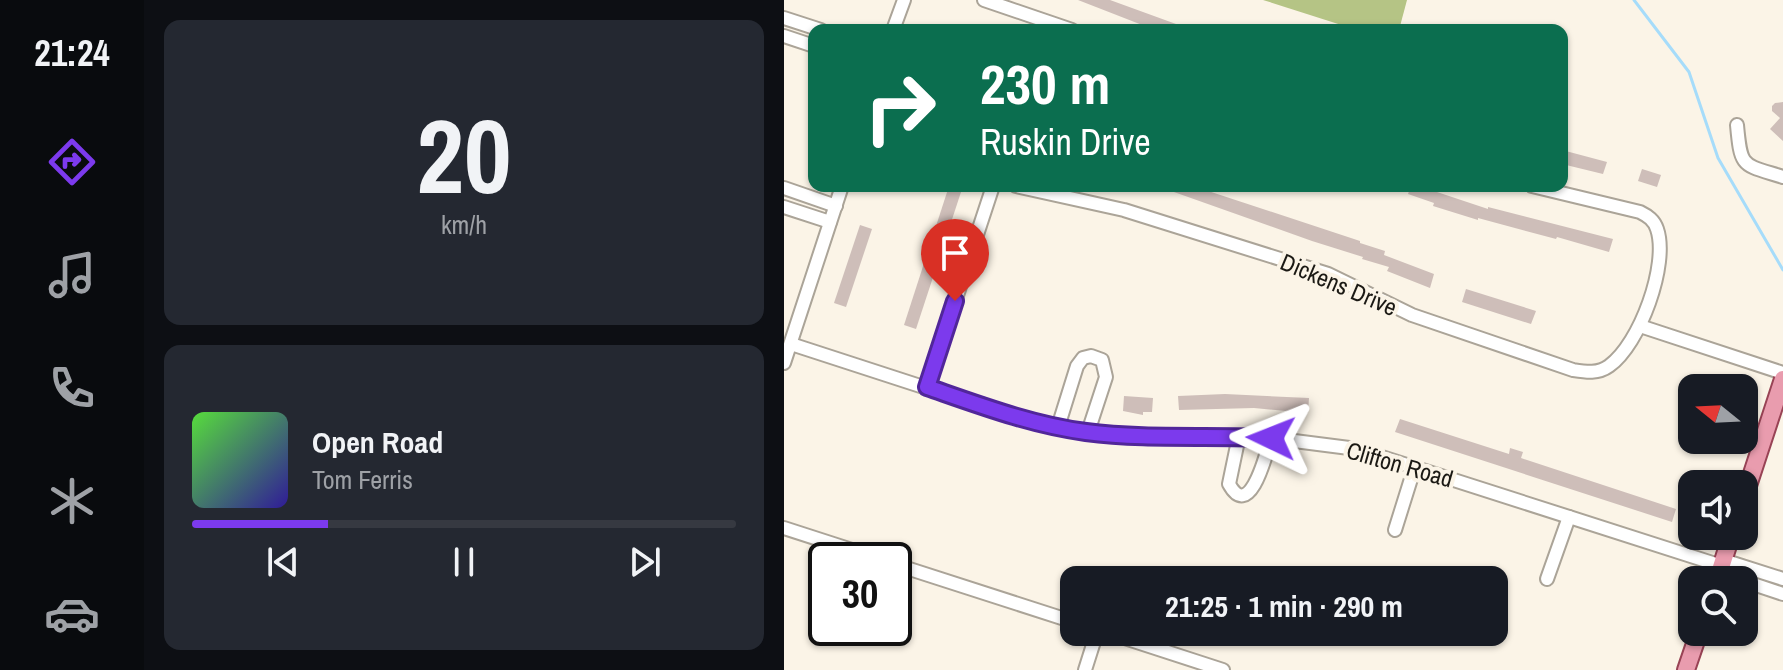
<!DOCTYPE html>
<meta charset="utf-8">
<style>
:root{--surface:#171b24;--page:#242831;--text:#f1f3f6;--muted:#9ea1a6;--line:#363941;--accent:#7c3aed}
body{margin:0;font-family:"Archivo Narrow",sans-serif;background:var(--page);color:var(--text);height:100vh;display:flex;flex-direction:column;font-size:30px;white-space:nowrap}
*{box-sizing:border-box;margin:0}
p{font-size:26px;color:var(--muted)}
.icon{flex:none;width:44px;height:44px;fill:none;stroke:currentColor;stroke-width:2;stroke-linecap:round;stroke-linejoin:round}
.map{position:relative;flex:1;overflow:hidden}
.side{display:flex;flex-direction:column;gap:20px;padding:20px;background:#0d0f14;width:640px}
.side>*{flex:none}
.hud{position:absolute;left:24px;top:24px;width:760px;height:168px;border-radius:16px;box-shadow:0 2px 6px #0004;background:#0b6e4f;color:#fff;overflow:hidden}
.needle{width:52px;rotate:288deg}
.controls{position:absolute;left:894px;top:374px;display:grid;gap:16px}
.controls a{display:grid;place-items:center;width:80px;height:80px;border-radius:16px;background:var(--surface);box-shadow:0 2px 6px #0004;font-size:40px}
.speed{position:absolute;left:24px;top:542px;display:flex;gap:16px;font-size:40px;font-weight:700;text-align:center}
.speed>*{display:grid;place-content:center;width:104px;height:104px;border-radius:50%;background:var(--surface);box-shadow:0 2px 6px #0004;line-height:1}
.speed .limit{border:4px solid #111;border-radius:12px;background:#fff;color:#111}
.pin{position:absolute;display:grid;place-items:center;width:68px;height:68px;color:#fff;margin:-82px -34px;border-radius:50% 50% 50% 0;rotate:-45deg;box-shadow:0 0 8px #0007}
.pin .icon{rotate:45deg}
.me{position:absolute;width:88px;margin:-44px;rotate:272deg;stroke-linejoin:round;filter:drop-shadow(0 0 6px #0008)}
.turn{display:flex;align-items:center;gap:28px;height:168px;padding:0 40px;font-size:36px}
.turn .icon{width:104px;height:104px;stroke-width:2.5}
.turn b{display:block;font-size:56px;line-height:68px}
.side .widget{flex:1;display:flex;flex-direction:column;justify-content:center;gap:12px;min-width:0;padding:0 28px;border-radius:16px;background:var(--page)}
.side .dial{align-items:center;gap:0}
.dial b{font-size:104px;line-height:1}
.song{display:flex;align-items:center;gap:24px}
.cover{width:96px;height:96px;border-radius:12px;background:linear-gradient(135deg,hsl(110 70% 55%),hsl(250 70% 35%))}
.played{height:8px;border-radius:4px;background:linear-gradient(90deg,var(--accent) 25%,var(--line) 25%)}
.keys{display:flex;justify-content:space-around;direction:ltr}
.trip{position:absolute;left:276px;top:566px;width:448px;height:80px;border-radius:16px;background:var(--surface);box-shadow:0 2px 6px #0004;font-weight:700;line-height:80px;text-align:center}
main{display:flex;flex:1;min-height:0}
.dock{display:flex;flex-direction:column;width:144px;justify-content:space-around;align-items:center;background:#090b0e;color:var(--muted)}
.dock .icon{width:56px;height:56px}
.dock .selected{color:var(--accent)}
.dock b{font-size:36px;color:var(--text)}
.map>svg:first-child{display:block}
.forest{fill:#b5c485}
.lines{fill:none;stroke-linecap:round;stroke-linejoin:round}
.stream{stroke:#a6dcfa;stroke-width:3}
.building{fill:#cebeb9}
.minor-casing{stroke:#aba498;stroke-width:16}
.major-casing{stroke:#984355;stroke-width:20}
.minor{stroke:#fff;stroke-width:12}
.major{stroke:#e99cae;stroke-width:16}
.route-casing{stroke:#51269a;stroke-width:20}
.route{stroke:#7c3aed;stroke-width:14}
.labels{text-anchor:middle;dominant-baseline:central;stroke-width:8;stroke-linejoin:round;paint-order:stroke}
.street-label{font-size:24px;fill:#1b1914;stroke:#fbf4e7}
</style>
<main>
<nav class="dock">
<b>21:24</b>
<svg class="icon selected" aria-label="directions" viewBox="0 0 24 24"><path d="M12 3l9 9-9 9-9-9zM9 14v-3h6M13 9l2 2-2 2"/></svg>
<svg class="icon" aria-label="music" viewBox="0 0 24 24"><path d="M9 18V5l10-2v13"/><circle cx="6" cy="18" r="3"/><circle cx="16" cy="16" r="3"/></svg>
<svg class="icon" aria-label="phone" viewBox="0 0 24 24"><path d="M5 4h4l2 5-3 2q2 4 5 5l2-3 5 2v4C11 20 4 13 5 4z"/></svg>
<svg class="icon" aria-label="climate" viewBox="0 0 24 24"><path d="M12 3v18M4 7l16 10M4 17L20 7"/></svg>
<svg class="icon" aria-label="car" viewBox="0 0 24 24"><path d="M5 17H2v-5l4-1 3-4h7l3 4 3 1v5h-3M9 17h6M6 11h13"/><circle cx="7" cy="17" r="2"/><circle cx="17" cy="17" r="2"/></svg>
</nav>
<section class="side">
<div class="widget dial"><b>20</b><p>km/h</p></div>
<div class="widget">
<div class="song"><i class="cover"></i><div><b>Open Road</b><p>Tom Ferris</p></div></div>
<div class="played"></div>
<div class="keys"><svg class="icon" aria-label="previous" viewBox="0 0 24 24"><path d="M18 5L8 12l10 7zM5 5v14"/></svg><svg class="icon" aria-label="pause" viewBox="0 0 24 24"><path d="M8 5v14M16 5v14"/></svg><svg class="icon" aria-label="next" viewBox="0 0 24 24"><path d="M6 5l10 7-10 7zM19 5v14"/></svg></div>
</div>
</section>
<div class="map">
<svg width="999" height="670" viewBox="0 0 999 670">
<rect width="100%" height="100%" fill="#fbf4e7"/>
<polygon class="forest" points="479,0 623,0 615,30 573,30"/>
<g class="lines">
<polyline class="stream" points="850,0 905,72 934,158 999,270"/>
</g>
<g class="building">
<polygon points="294,0 326,0 392,24 390,30 371,30"/>
<polygon points="999,102 999,141 986,129 996,118 988,111 988,106 991,103"/>
<polygon points="778,150 823,162 819,174 778,164"/>
<polygon points="858,169 877,175 873,187 854,181"/>
<polygon points="165,186 178,189 132,329 120,325"/>
<polygon points="373,186 409,186 576,241 576,243 601,251 600,255 650,274 646,288 603,271 605,267 578,259 579,257 528,241"/>
<polygon points="627,186 640,186 647,188 647,190 704,209 704,207 829,239 825,252 773,237 772,239 694,218 694,220 649,206 650,203 624,194"/>
<polygon points="76,225 88,229 62,307 50,303"/>
<polygon points="682,289 752,311 747,324 678,302"/>
<polygon points="441,394 525,398 524,413 470,408 395,410 394,396"/>
<polygon points="340,396 369,398 368,412 359,412 359,415 339,411"/>
<polygon points="616,419 725,454 726,448 739,452 737,458 892,509 888,522 611,432"/>
</g>
<g class="lines">
<defs>
<g id="minor">
<polyline points="200,0 288,30"/>
<polyline points="0,18 37,30"/>
<polyline points="109,30 120,0"/>
<polyline points="0,36 30,46"/>
<path d="M 953,125 C 957,169 958,164 999,177"/>
<path d="M 232,186 L 340,210 L 544,274 L 628,315 L 789,370 C 802,372 814,374 825,366 C 856,344 885,264 873,229 C 870,220 864,216 856,212 L 748,186"/>
<polyline points="0,188 52,206"/>
<polyline points="0,207 46,222"/>
<polyline points="856,326 999,373"/>
<polyline points="7,344 207,409 274,427 304,432 371,436 487,438 573,449 938,566"/>
<polyline points="0,363 58,186"/>
<polyline points="143,387 209,186"/>
<polyline points="274,427 293,366 299,358 307,356 318,360 322,377 304,432"/>
<path d="M 455,436 L 445,484 C 466,523 483,451 487,438"/>
<polyline points="0,528 99,560"/>
<polyline points="611,530 631,466"/>
<polyline points="939,560 999,579"/>
<polyline points="110,564 290,622"/>
<polyline points="763,579 785,517"/>
<polyline points="960,581 999,594"/>
<polyline points="322,632 439,670"/>
<polyline points="301,670 313,632"/>
</g>
<g id="major">
<polyline points="960,498 999,379"/>
<polyline points="933,580 947,536"/>
<polyline points="902,670 915,632"/>
</g>
</defs>
<use href="#minor" class="minor-casing"/>
<use href="#major" class="major-casing"/>
<use href="#minor" class="minor"/>
<use href="#major" class="major"/>
</g>
<g class="lines">
<defs>
<path id="route" d="M 171,301 L 143,387 C 195,405 248,425 302,432 C 363,440 426,435 487,438"/>
</defs>
<use href="#route" class="route-casing"/>
<use href="#route" class="route"/>
</g>
<g class="labels">
<g class="street-label">
<text transform="translate(555 284) rotate(23)">Dickens Drive</text>
<text transform="translate(616 464) rotate(16)">Clifton Road</text>
</g>
</g>
</svg>
<div class="controls">
<a><svg class="needle" viewBox="-14 -14 28 28"><path d="M0-13l5 13h-10z" fill="#e53935"/><path d="M0 13l5-13h-10z" fill="#9ea1a6"/></svg></a>
<a><svg class="icon" aria-label="sound" viewBox="0 0 24 24"><path d="M4 9h4l5-4v14l-5-4H4zM17 9q2 3 0 6"/></svg></a>
<a><svg class="icon" aria-label="search" viewBox="0 0 24 24"><circle cx="10" cy="10" r="6"/><path d="M15 15l6 6"/></svg></a>
</div>
<div class="speed"><div class="limit">30</div></div>
<div class="pin" style="left:171px;top:301px;background:#d93025"><svg class="icon" aria-label="arrive" viewBox="0 0 24 24"><path d="M6 21V4h12l-3 4 3 4H6"/></svg></div>
<svg class="me" style="left:487px;top:438px" viewBox="-20 -20 40 40"><path d="M0-17L14 15 0 8-14 15z" fill="#7c3aed" stroke="#fff" stroke-width="4"/></svg>
<div class="trip">21:25 · 1 min · 290 m</div>
<div class="hud">
<div class="turn"><svg class="icon" aria-label="right" viewBox="0 0 24 24"><path d="M7 20v-9h11M14 6l5 5-5 5"/></svg><div><b>230 m</b>Ruskin Drive</div></div>
</div>
</div>
</main>
